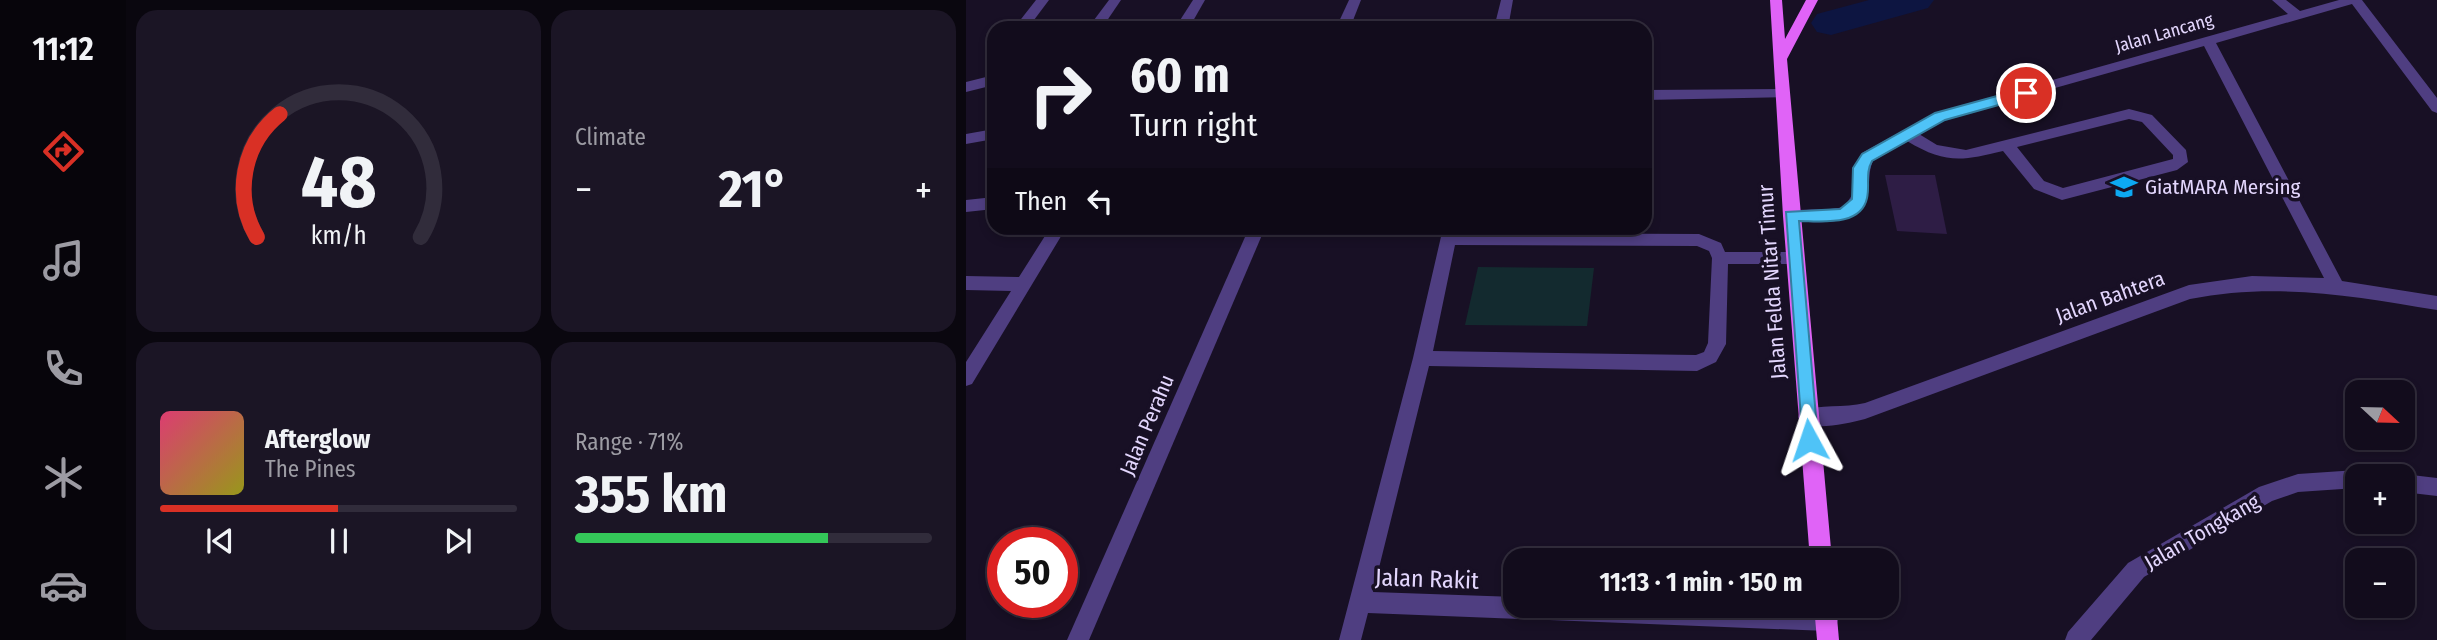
<!DOCTYPE html>
<meta charset="utf-8">
<style>
:root{--surface:#120c1c;--page:#1b1525;--text:#f1f3f6;--muted:#9c9ba3;--line:#312c3b;--accent:#d93025}
body{margin:0;font-family:"Fira Sans Condensed",sans-serif;background:var(--page);color:var(--text);height:100vh;display:flex;flex-direction:column;font-size:26px;white-space:nowrap}
*{box-sizing:border-box;margin:0}
p{font-size:23px;color:var(--muted)}
.icon{flex:none;width:38px;height:38px;fill:none;stroke:currentColor;stroke-width:2;stroke-linecap:round;stroke-linejoin:round}
.map{position:relative;flex:1;overflow:hidden}
.drawer{display:flex;flex-direction:column;gap:10px;padding:10px;background:#0a070f;width:840px}
.drawer>*{flex:none}
.hud{position:absolute;left:21px;top:21px;width:665px;height:214px;border-radius:21px;box-shadow:0 4px 10px #0003,0 0 0 2px var(--line);background:#120c1c;color:var(--text);overflow:hidden}
.needle{width:46px;rotate:112deg}
.tools{position:absolute;left:1379px;top:380px;display:grid;gap:14px}
.tools a{display:grid;place-items:center;width:70px;height:70px;border-radius:14px;background:var(--surface);box-shadow:0 4px 10px #0003,0 0 0 2px var(--line);font-size:35px}
.speed{position:absolute;left:21px;top:527px;display:flex;gap:14px;font-size:35px;font-weight:700;text-align:center}
.speed>*{display:grid;place-content:center;width:91px;height:91px;border-radius:50%;background:var(--surface);box-shadow:0 4px 10px #0003,0 0 0 2px var(--line);line-height:1}
.speed .limit{border:10px solid #d22;background:#fff;color:#111}
.pin{position:absolute;display:grid;place-items:center;width:60px;height:60px;color:#fff;margin:-30px;border:4px solid #fff;border-radius:50%;box-shadow:0 2px 7px #0007}
.me{position:absolute;width:77px;margin:-38px;rotate:355deg;stroke-linejoin:round;filter:drop-shadow(0 0 5px #0008)}
.turn{display:flex;align-items:center;gap:24px;height:147px;padding:0 28px;font-size:32px}
.turn .icon{width:91px;height:91px;stroke-width:2.5}
.turn b{display:block;font-size:49px;line-height:60px}
.then{display:flex;align-items:center;height:66px;padding:0 28px;background:#0003;gap:14px;font-size:26px}
.big{font-size:52px;font-weight:700;line-height:1.1}
.drawer .widget{flex:1;display:flex;flex-direction:column;justify-content:center;gap:10px;min-width:0;padding:0 24px;border-radius:21px;background:var(--page)}
.drawer .dial{align-items:center;gap:0}
.dial svg{height:182px;overflow:visible;fill:none;stroke:var(--line);stroke-width:7;stroke-linecap:round;text-anchor:middle}
.dial text{fill:var(--text);stroke:none}
.song{display:flex;align-items:center;gap:21px}
.cover{width:84px;height:84px;border-radius:10px;background:linear-gradient(135deg,hsl(340 70% 55%),hsl(60 70% 35%))}
.played{height:7px;border-radius:4px;background:linear-gradient(90deg,var(--accent) 50%,var(--line) 50%)}
.keys{display:flex;justify-content:space-around;direction:ltr}
.heat{display:flex;justify-content:space-between;align-items:center;font-size:38px;direction:ltr}
.charge{height:10px;border-radius:5px;background:linear-gradient(90deg,#34c759 71%,var(--line) 0)}
.drawer .tiles{flex:1;display:grid;gap:10px;grid-template-columns:repeat(2,1fr)}
.trip{position:absolute;left:537px;top:548px;width:396px;height:70px;border-radius:21px;background:var(--surface);box-shadow:0 4px 10px #0003,0 0 0 2px var(--line);font-weight:700;line-height:70px;text-align:center}
main{display:flex;flex:1;min-height:0}
.menu{display:flex;flex-direction:column;width:126px;justify-content:space-around;align-items:center;background:#07050b;color:var(--muted)}
.menu .icon{width:49px;height:49px}
.menu .selected{color:var(--accent)}
.menu b{font-size:32px;color:var(--text)}
.map>svg:first-child{display:block}
.green{fill:#132a2f}
.lines{fill:none;stroke-linecap:round;stroke-linejoin:round}
.river{fill:#0d1541;fill-rule:evenodd}
.building{fill:#2e1d45}
.minor{fill:#4f3e81;fill-rule:evenodd}
.major{fill:#e063f7;fill-rule:evenodd}
.route{fill:#4fc3f7;stroke:#337fa1;stroke-width:2}
.labels{text-anchor:middle;dominant-baseline:central;stroke-width:7;stroke-linejoin:round;paint-order:stroke}
.far-street-label{font-size:18px;fill:#e3d6fd;stroke:#181025}
.poi-label{font-size:21px;fill:#e3d6fd;stroke:#181025;text-anchor:start}
.street-label{font-size:21px;fill:#e3d6fd;stroke:#181025}
.near-street-label{font-size:24px;fill:#e3d6fd;stroke:#181025}
</style>
<main>
<nav class="menu">
<b>11:12</b>
<svg class="icon selected" aria-label="directions" viewBox="0 0 24 24"><path d="M12 3l9 9-9 9-9-9zM9 14v-3h6M13 9l2 2-2 2"/></svg>
<svg class="icon" aria-label="music" viewBox="0 0 24 24"><path d="M9 18V5l10-2v13"/><circle cx="6" cy="18" r="3"/><circle cx="16" cy="16" r="3"/></svg>
<svg class="icon" aria-label="phone" viewBox="0 0 24 24"><path d="M5 4h4l2 5-3 2q2 4 5 5l2-3 5 2v4C11 20 4 13 5 4z"/></svg>
<svg class="icon" aria-label="climate" viewBox="0 0 24 24"><path d="M12 3v18M4 7l16 10M4 17L20 7"/></svg>
<svg class="icon" aria-label="car" viewBox="0 0 24 24"><path d="M5 17H2v-5l4-1 3-4h7l3 4 3 1v5h-3M9 17h6M6 11h13"/><circle cx="7" cy="17" r="2"/><circle cx="17" cy="17" r="2"/></svg>
</nav>
<section class="drawer">
<div class="tiles">
<div class="widget dial"><svg viewBox="0 0 100 80">
<path d="M14 69A42 42 0 1 1 86 69"/>
<path d="M14 69A42 42 0 0 1 24 15" stroke="#d93025"/>
<text x="50" y="56" font-size="32" font-weight="700">48</text>
<text x="50" y="72" font-size="11">km/h</text>
</svg></div>
<div class="widget"><p>Climate</p>
<div class="heat"><a>−</a><b class="big">21°</b><a>+</a></div>
</div>
<div class="widget">
<div class="song"><i class="cover"></i><div><b>Afterglow</b><p>The Pines</p></div></div>
<div class="played"></div>
<div class="keys"><svg class="icon" aria-label="previous" viewBox="0 0 24 24"><path d="M18 5L8 12l10 7zM5 5v14"/></svg><svg class="icon" aria-label="pause" viewBox="0 0 24 24"><path d="M8 5v14M16 5v14"/></svg><svg class="icon" aria-label="next" viewBox="0 0 24 24"><path d="M6 5l10 7-10 7zM19 5v14"/></svg></div>
</div>
<div class="widget"><p>Range · 71%</p><b class="big">355 km</b><div class="charge"></div></div>
</div>
</section>
<div class="map">
<svg width="1471" height="640" viewBox="0 0 1471 640">
<rect width="100%" height="100%" fill="#181025"/>
<polygon class="green" points="512,267 628,268 621,326 499,325"/>
<g class="lines">
<polygon class="river" points="903,0 968,0 962,8 865,35 851,32 845,23 851,14"/>
</g>
<polygon class="building" points="919,175 969,175 981,234 931,231"/>
<g class="lines">
<g class="minor">
<polygon points="70,0 83,0 62,28 48,28"/>
<polygon points="143,0 155,0 136,28 122,28"/>
<polygon points="227,0 239,0 223,28 209,28"/>
<polygon points="383,0 395,0 384,28 370,28"/>
<polygon points="535,0 547,0 542,28 528,28"/>
<path d="M 1306,0 L 1320,0 L 1334,11 L 1373,0 L 1396,0 L 1471,98 L 1471,113 L 1466,111 L 1386,4 L 1250,43 L 1376,281 L 1471,296 L 1471,310 C 1388,296 1309,282 1224,299 L 899,419 C 880,424 853,430 834,423 L 832,417 L 834,411 C 854,404 878,408 899,403 L 1223,285 L 1286,276 L 1358,278 L 1238,46 L 979,119 L 953,134 L 971,145 L 1000,150 L 1163,109 L 1186,115 L 1220,150 L 1222,162 L 1211,170 L 1096,200 L 1068,189 L 1037,151 C 996,161 979,164 941,141 L 907,161 C 902,172 904,182 902,194 C 898,222 865,223 842,222 C 833,222 823,224 817,216 C 826,205 863,213 879,206 L 886,195 L 888,171 L 896,153 L 969,113 L 1322,14 ZM 1163,119 L 1176,122 L 1207,155 L 1207,159 L 1097,188 L 1078,181 L 1051,147 Z"/>
<polygon points="28,75 28,85 0,92 0,82"/>
<polygon points="818,89 823,91 823,97 679,100 679,90"/>
<polygon points="28,129 28,139 0,144 0,134"/>
<polygon points="28,197 28,209 0,212 0,200"/>
<polygon points="84,228 100,228 6,384 0,386 0,362 45,291 0,290 0,276 53,277"/>
<polygon points="283,228 299,228 123,640 101,640"/>
<path d="M 477,228 L 493,228 L 492,233 L 733,234 L 755,243 L 759,252 L 829,252 L 837,258 L 829,264 L 762,264 L 760,344 L 750,362 L 731,371 L 463,366 L 407,592 L 550,597 L 550,606 L 769,606 L 861,609 L 869,612 L 872,620 L 869,628 L 861,631 L 402,613 L 395,640 L 373,640 L 447,358 ZM 489,245 L 731,246 L 743,251 L 746,258 L 742,343 L 738,352 L 730,355 L 467,351 Z"/>
<polygon points="1391,470 1400,476 1391,476 1391,488 1332,492 1306,501 1178,577 1125,640 1099,640 1102,632 1162,563 1293,487 1332,474"/>
<polygon points="1437,474 1471,478 1471,496 1437,492 1437,476 1431,476"/>
</g>
<g class="major">
<polygon points="804,0 816,0 819,39 840,0 852,0 821,59 866,560 844,560 817,216"/>
<polygon points="848,606 870,606 873,640 851,640"/>
</g>
</g>
<path class="route" d="M 1060,88 L 1065,90 L 1065,96 L 979,120 L 906,161 C 899,173 904,185 901,198 C 895,227 854,221 833,221 L 852,440 L 850,446 L 837,446 L 820,212 L 874,209 L 886,199 L 887,168 L 896,154 L 969,113 Z"/>
<defs>
<symbol id="university-bare" viewBox="-9 -9 18 18"><path d="M0-5L7-2L0 1L-7-2ZM-4 1L0 2.5L4 1V4Q0 6-4 4Z" fill="#0da9f2" stroke="#181025" stroke-width="2.5" paint-order="stroke"/></symbol>
</defs>
<g fill-rule="evenodd">
<use href="#university-bare" x="1139" y="168" width="38" height="38"/>
</g>
<g class="labels">
<g class="far-street-label">
<text transform="translate(1198 33) rotate(-16)">Jalan Lancang</text>
</g>
<g class="poi-label">
<text x="1179" y="187">GiatMARA Mersing</text>
</g>
<g class="street-label">
<text transform="translate(806 282) rotate(-94)">Jalan Felda Nitar Timur</text>
<text transform="translate(1144 297) rotate(-20)">Jalan Bahtera</text>
<text transform="translate(181 425) rotate(-67)">Jalan Perahu</text>
<text transform="translate(1236 532) rotate(-30)">Jalan Tongkang</text>
</g>
<g class="near-street-label">
<text transform="translate(461 579) rotate(2)">Jalan Rakit</text>
</g>
</g>
</svg>
<div class="tools">
<a><svg class="needle" viewBox="-14 -14 28 28"><path d="M0-13l5 13h-10z" fill="#e53935"/><path d="M0 13l5-13h-10z" fill="#9c9ba3"/></svg></a>
<a>+</a>
<a>−</a>
</div>
<div class="speed"><div class="limit">50</div></div>
<div class="pin" style="left:1060px;top:93px;background:#d93025"><svg class="icon" aria-label="arrive" viewBox="0 0 24 24"><path d="M6 21V4h12l-3 4 3 4H6"/></svg></div>
<svg class="me" style="left:843px;top:440px" viewBox="-20 -20 40 40"><path d="M0-17L14 15 0 8-14 15z" fill="#4fc3f7" stroke="#fff" stroke-width="4"/></svg>
<div class="trip">11:13 · 1 min · 150 m</div>
<div class="hud">
<div class="turn"><svg class="icon" aria-label="right" viewBox="0 0 24 24"><path d="M7 20v-9h11M14 6l5 5-5 5"/></svg><div><b>60 m</b>Turn right</div></div>
<div class="then">Then<svg class="icon" aria-label="left" viewBox="0 0 24 24"><path d="M17 20v-9H6M10 6l-5 5 5 5"/></svg></div>
</div>
</div>
</main>
